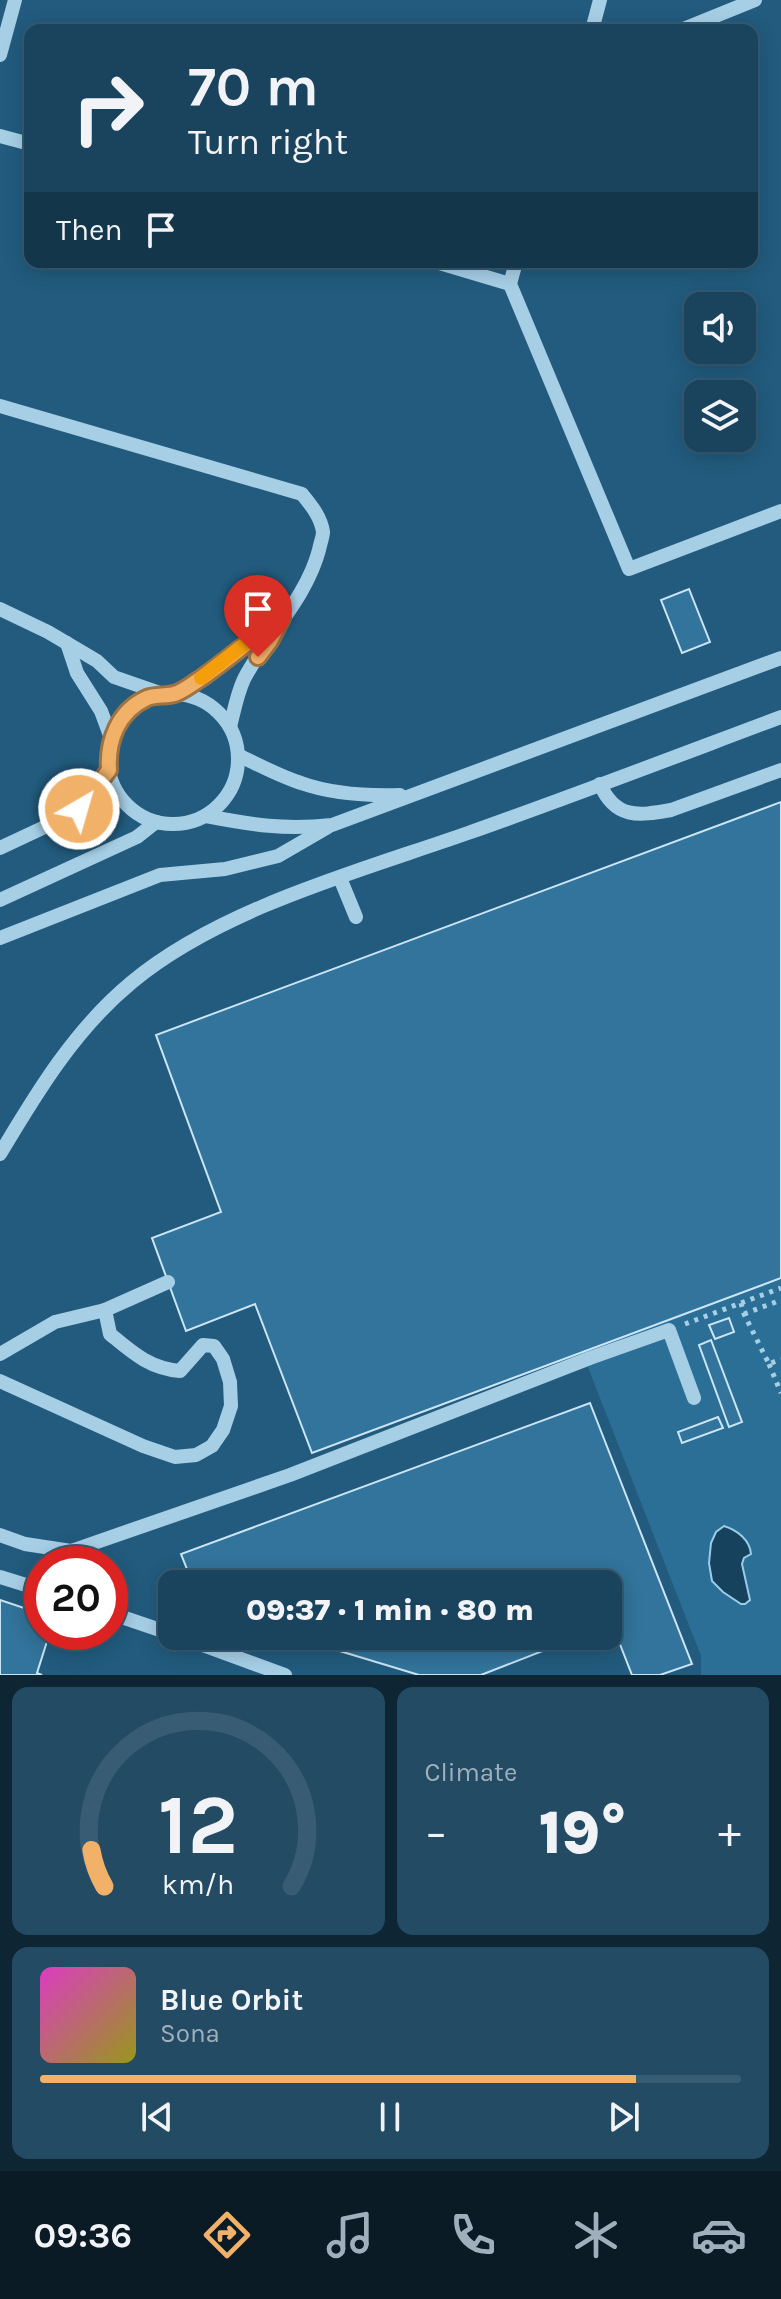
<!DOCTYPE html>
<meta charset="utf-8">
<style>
:root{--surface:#1a445e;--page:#234b64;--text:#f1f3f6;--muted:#9fb0bc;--line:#385c73;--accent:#f2b169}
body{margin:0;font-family:Karla,sans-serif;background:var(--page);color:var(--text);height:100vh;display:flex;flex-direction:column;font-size:30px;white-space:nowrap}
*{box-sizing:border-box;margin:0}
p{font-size:26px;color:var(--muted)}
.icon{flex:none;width:44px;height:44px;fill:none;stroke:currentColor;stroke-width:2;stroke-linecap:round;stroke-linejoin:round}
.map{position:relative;height:1675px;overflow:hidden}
.details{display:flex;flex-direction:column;gap:12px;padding:12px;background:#0e2534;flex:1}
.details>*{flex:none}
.hud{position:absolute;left:24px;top:24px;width:734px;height:244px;border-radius:16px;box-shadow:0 4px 20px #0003,0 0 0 2px var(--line);background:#1a445e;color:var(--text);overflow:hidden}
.buttons{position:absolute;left:684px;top:292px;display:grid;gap:16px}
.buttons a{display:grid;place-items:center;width:72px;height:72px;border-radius:16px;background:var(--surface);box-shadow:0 4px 20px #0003,0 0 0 2px var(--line);font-size:40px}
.speed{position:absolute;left:24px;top:1546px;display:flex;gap:16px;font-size:40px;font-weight:700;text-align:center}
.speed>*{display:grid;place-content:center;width:104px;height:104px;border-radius:50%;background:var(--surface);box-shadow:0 4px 20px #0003,0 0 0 2px var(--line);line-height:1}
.speed .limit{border:12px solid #d22;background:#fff;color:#111}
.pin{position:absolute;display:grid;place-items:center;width:68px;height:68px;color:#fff;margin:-82px -34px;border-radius:50% 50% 50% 0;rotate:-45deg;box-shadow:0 0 8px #0007}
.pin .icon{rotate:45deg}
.me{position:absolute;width:88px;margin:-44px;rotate:38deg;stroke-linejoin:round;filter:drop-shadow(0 0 6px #0008)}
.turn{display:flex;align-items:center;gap:28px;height:168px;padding:0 32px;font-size:36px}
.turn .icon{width:104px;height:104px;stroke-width:2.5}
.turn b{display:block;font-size:56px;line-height:68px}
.then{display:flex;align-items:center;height:76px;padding:0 32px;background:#0003;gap:16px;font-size:30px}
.big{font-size:60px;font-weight:800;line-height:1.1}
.details .widget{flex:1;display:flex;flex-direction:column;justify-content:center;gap:12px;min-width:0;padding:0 28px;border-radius:16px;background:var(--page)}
.details .dial{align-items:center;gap:0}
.dial svg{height:208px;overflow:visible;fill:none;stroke:var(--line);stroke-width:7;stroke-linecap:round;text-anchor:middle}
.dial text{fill:var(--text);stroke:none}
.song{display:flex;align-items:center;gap:24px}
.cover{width:96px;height:96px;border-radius:12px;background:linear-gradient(135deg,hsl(310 70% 55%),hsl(60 70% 35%))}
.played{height:8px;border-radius:4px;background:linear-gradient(90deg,var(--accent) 85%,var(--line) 85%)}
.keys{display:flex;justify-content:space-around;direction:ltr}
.heat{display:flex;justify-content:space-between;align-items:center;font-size:44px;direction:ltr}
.details .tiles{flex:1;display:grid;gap:12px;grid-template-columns:1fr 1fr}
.widget:last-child{grid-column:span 2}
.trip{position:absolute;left:158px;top:1570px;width:464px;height:80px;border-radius:16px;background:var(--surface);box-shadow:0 4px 20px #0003,0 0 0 2px var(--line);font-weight:800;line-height:80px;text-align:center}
.dock{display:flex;height:128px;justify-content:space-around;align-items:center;background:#0a1b26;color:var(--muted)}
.dock .icon{width:56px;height:56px}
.dock .selected{color:var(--accent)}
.dock b{font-size:36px;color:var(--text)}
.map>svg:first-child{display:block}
.green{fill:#2c6f96}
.water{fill:#17425e;stroke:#9acce7;stroke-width:2}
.building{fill:#32749b;stroke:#cae5f5;stroke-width:2}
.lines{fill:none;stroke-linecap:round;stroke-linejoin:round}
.path{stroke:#a6cfe6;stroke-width:5;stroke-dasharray:4 6;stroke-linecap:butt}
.minor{stroke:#a6cfe6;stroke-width:14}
.route-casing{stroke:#9d7344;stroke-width:20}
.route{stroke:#f2b169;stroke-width:14}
.slow{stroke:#f59e0b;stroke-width:14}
</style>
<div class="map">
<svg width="781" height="1675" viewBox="0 0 781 1675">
<rect width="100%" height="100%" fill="#225b7e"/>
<polygon class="green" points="781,1278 781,1675 701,1675 701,1656 582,1352"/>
<path class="water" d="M 724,1526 C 737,1530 750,1540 751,1554 L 744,1558 L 742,1564 L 750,1600 L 745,1604 L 741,1604 L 723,1592 L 712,1581 L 709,1563 L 711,1543 L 716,1532 Z"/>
<g class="building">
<polygon points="689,589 710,642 682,653 661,600"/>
<polygon points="781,802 781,1278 312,1453 255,1304 186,1331 152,1238 221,1212 156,1035"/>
<polygon points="729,1318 734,1332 715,1339 709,1325"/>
<polygon points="711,1340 742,1422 729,1427 699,1345"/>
<polygon points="590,1403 692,1664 660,1675 632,1675 612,1624 608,1625 608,1584 193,1584 181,1554"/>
<polygon points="718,1417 723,1428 682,1443 678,1432"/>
<polygon points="0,1600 42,1614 42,1632 50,1632 37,1673 42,1675 0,1675"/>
<polygon points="290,1636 581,1636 481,1675 419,1675"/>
</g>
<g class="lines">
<g class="path">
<polyline points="741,1303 744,1314 769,1364 781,1359"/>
<polyline points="744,1314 781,1300"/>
<polyline points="685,1324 781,1288"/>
<polyline points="769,1364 781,1393"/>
</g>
<g class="minor">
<polyline points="592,30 600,0"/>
<polyline points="681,30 755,0"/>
<polyline points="0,55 15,0"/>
<polyline points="0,136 30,144"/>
<polyline points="436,262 510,284"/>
<polyline points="516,262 510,284 629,569 781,511"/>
<path d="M 0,406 L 302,494 C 311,505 321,517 323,532 C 323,537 320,544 319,550 C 306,599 267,635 244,679 C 237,694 234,711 230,727"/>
<polyline points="0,609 48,632 97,661 114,677 160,693"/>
<polyline points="67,643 77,673 101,711 111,738"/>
<polyline points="176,694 231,657 278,620"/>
<circle cx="173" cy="759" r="65"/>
<path d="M 238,755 C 259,765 279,776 301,783 C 332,794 367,796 400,795"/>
<path d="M 600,784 C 615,819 638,816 671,810 L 781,770"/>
<path d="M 206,816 C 253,825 284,830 332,825 L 781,658"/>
<polyline points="0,848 66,817 79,809 109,770"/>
<polyline points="340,878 356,917"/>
<polyline points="0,900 137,837 156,822"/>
<polyline points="0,938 160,875 225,869 278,856 328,827"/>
<path d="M 0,1154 C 37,1092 75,1029 132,982 C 221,908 360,871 468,833 C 573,796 677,756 781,717"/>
<polyline points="0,1354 55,1322 105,1310"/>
<path d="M 0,1381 L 143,1446 L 175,1457 L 196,1455 L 212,1446 L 223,1430 L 231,1406 L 230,1382 L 223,1359 L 214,1346 L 203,1345 L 180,1371 C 149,1368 133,1353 110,1334 L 105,1310 L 168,1282"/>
<polyline points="0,1535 25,1544 71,1551 290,1475 590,1358 669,1330 694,1398"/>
<polyline points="0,1577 42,1590"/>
<polyline points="110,1613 172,1634"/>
<polyline points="178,1636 285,1675"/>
</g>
</g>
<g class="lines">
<defs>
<path id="route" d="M 79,809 L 109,770 C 107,741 118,711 147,698 C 156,694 168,697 177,693 C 185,690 195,682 203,677 C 230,658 254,636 282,618 L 270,641 L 258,657"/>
</defs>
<use href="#route" class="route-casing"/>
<use href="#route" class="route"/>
<polyline class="slow" points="201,678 255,636"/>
</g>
</svg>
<div class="buttons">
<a><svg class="icon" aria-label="sound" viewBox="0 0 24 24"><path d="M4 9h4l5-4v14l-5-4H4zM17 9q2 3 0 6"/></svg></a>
<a><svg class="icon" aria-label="layers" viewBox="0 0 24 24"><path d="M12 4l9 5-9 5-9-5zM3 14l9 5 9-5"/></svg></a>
</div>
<div class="speed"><div class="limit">20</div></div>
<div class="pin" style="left:258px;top:657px;background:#d93025"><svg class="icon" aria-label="arrive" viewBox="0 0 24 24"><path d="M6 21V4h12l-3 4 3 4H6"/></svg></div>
<svg class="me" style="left:79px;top:809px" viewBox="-20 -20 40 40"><circle r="17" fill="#f2b169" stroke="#fff" stroke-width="3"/><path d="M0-11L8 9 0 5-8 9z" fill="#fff"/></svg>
<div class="trip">09:37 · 1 min · 80 m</div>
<div class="hud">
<div class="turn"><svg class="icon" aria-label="right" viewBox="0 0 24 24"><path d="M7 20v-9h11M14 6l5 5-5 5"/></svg><div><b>70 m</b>Turn right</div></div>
<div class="then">Then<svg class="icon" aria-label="arrive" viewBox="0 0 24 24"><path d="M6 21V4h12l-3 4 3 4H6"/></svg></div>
</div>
</div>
<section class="details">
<div class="tiles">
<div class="widget dial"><svg viewBox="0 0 100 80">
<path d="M14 69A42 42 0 1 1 86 69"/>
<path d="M14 69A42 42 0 0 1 9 55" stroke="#f2b169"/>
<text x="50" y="56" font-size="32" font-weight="700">12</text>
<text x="50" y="72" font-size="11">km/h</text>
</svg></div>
<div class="widget"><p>Climate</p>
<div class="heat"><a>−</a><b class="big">19°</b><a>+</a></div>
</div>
<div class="widget">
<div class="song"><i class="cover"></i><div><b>Blue Orbit</b><p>Sona</p></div></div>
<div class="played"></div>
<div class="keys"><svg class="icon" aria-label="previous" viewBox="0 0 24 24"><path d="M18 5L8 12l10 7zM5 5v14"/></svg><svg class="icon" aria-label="pause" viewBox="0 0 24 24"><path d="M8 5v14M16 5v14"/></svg><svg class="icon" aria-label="next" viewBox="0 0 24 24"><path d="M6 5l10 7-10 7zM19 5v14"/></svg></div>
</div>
</div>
</section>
<nav class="dock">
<b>09:36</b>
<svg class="icon selected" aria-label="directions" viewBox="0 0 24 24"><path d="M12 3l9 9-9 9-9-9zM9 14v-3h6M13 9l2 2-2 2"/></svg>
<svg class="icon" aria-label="music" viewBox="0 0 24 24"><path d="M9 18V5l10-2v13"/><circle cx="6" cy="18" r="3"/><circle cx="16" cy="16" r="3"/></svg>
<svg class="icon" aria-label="phone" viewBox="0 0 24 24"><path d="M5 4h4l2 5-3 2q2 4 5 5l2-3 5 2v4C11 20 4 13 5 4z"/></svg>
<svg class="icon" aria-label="climate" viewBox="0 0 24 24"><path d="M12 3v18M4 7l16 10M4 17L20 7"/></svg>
<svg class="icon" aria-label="car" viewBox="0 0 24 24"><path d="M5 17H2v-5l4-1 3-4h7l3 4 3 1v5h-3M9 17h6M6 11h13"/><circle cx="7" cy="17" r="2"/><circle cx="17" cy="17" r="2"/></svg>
</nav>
